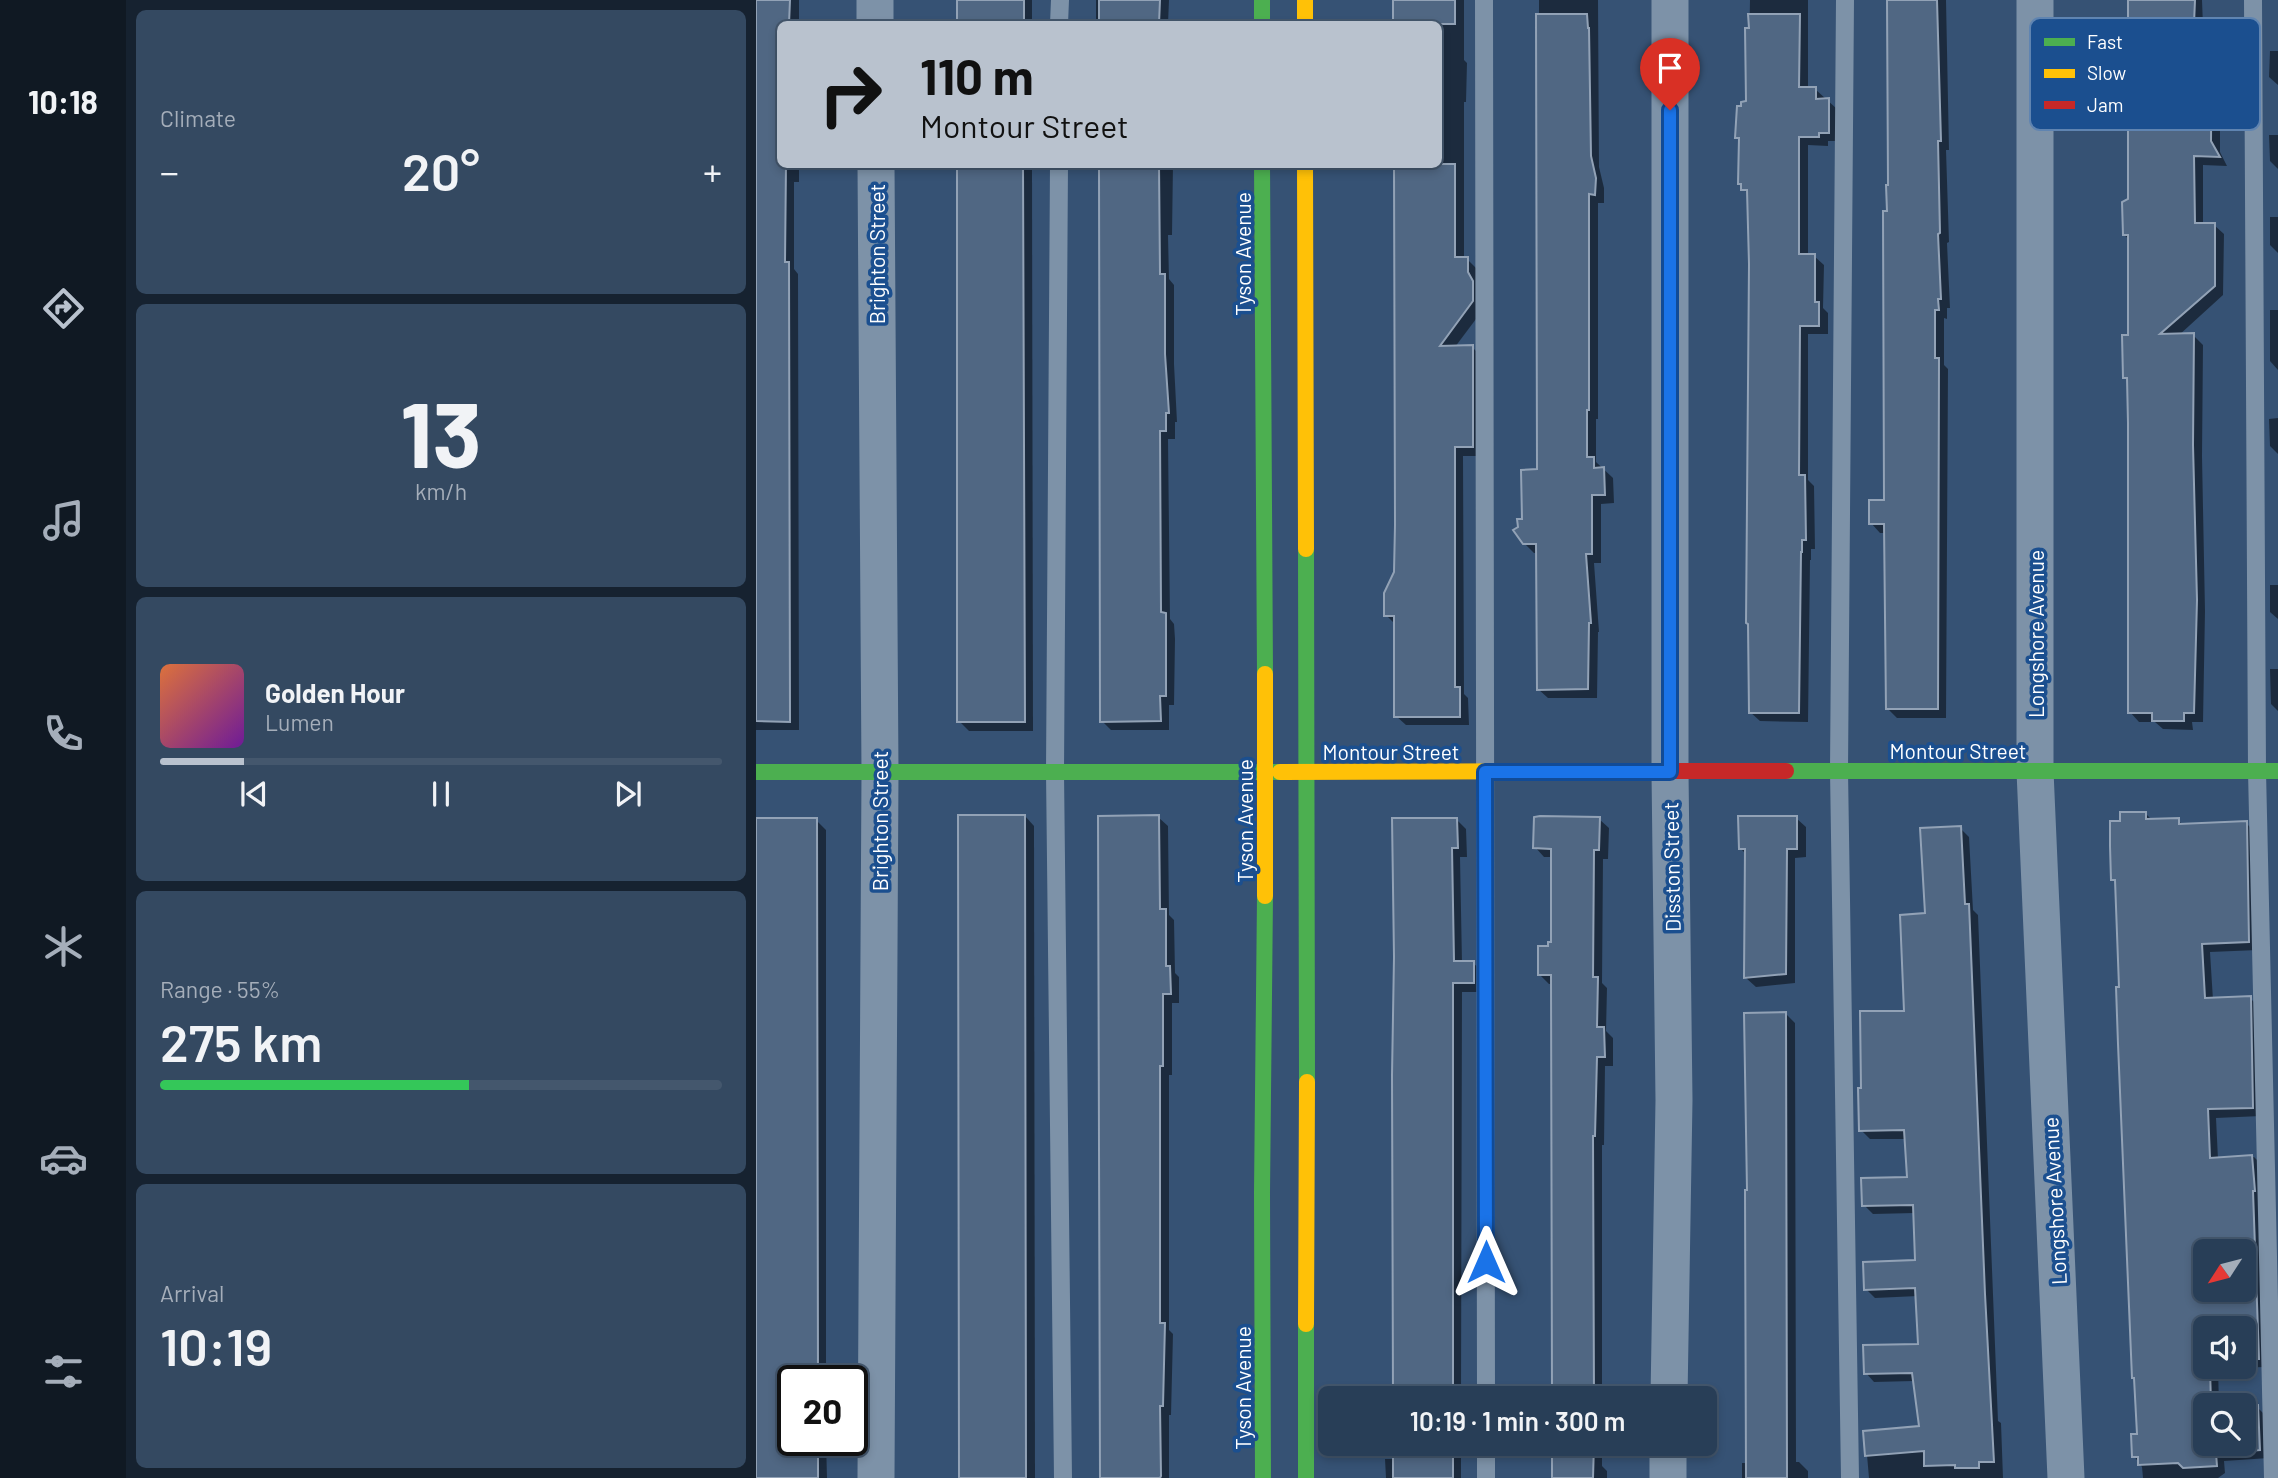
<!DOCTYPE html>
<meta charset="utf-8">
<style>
:root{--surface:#283e57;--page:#344961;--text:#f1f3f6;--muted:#a5aeba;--line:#44576d;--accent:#b9c2ce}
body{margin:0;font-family:Barlow,sans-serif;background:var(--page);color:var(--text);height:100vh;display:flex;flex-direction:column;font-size:26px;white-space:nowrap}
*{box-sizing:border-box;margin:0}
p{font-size:23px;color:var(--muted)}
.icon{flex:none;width:38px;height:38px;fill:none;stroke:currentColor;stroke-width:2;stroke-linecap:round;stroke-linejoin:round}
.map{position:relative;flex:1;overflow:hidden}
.side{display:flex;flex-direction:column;gap:10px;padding:10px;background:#162230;width:630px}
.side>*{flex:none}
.top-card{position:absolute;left:21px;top:21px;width:665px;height:147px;border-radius:10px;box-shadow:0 4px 10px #0003,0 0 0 2px var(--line);background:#b9c2ce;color:#111;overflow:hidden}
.needle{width:46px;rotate:234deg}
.tools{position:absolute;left:1437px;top:1239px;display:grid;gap:14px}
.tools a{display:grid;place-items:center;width:63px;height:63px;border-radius:10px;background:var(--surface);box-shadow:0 4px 10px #0003,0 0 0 2px var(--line);font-size:35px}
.speed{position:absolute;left:21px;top:1365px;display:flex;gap:14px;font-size:35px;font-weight:700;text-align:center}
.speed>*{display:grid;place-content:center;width:91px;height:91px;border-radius:50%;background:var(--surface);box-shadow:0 4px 10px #0003,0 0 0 2px var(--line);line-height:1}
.speed .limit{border:4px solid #111;border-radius:10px;background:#fff;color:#111}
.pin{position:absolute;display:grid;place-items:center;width:60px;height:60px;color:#fff;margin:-72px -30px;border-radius:50% 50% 50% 0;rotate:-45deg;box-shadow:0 0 7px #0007}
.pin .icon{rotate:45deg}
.me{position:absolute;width:77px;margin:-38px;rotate:0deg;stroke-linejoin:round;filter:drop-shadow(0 0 5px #0008)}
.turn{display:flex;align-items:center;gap:24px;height:147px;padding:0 28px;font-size:32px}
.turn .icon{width:91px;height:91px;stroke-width:2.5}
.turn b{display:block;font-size:49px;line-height:60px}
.big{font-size:52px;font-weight:600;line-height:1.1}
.side .card{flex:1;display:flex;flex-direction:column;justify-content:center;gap:10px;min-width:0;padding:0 24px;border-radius:10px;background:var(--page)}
.side .dial{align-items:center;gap:0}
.dial b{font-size:91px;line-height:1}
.song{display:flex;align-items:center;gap:21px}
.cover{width:84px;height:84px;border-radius:10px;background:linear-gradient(135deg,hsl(20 70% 55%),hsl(280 70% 35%))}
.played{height:7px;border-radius:4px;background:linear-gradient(90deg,var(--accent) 15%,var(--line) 15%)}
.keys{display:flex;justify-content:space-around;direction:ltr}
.heat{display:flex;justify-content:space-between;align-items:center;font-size:38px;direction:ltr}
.charge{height:10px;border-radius:5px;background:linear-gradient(90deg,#34c759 55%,var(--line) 0)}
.trip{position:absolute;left:562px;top:1386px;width:399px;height:70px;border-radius:10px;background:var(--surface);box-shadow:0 4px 10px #0003,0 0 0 2px var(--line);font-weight:600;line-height:70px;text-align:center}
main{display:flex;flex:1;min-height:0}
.dock{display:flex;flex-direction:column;width:126px;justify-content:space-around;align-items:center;background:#101923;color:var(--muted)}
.dock .icon{width:49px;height:49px}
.dock .selected{color:var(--accent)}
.dock b{font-size:32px;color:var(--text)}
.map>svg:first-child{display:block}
.shadow{fill:#0007;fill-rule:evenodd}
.building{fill:#506783;stroke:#92a2b6;stroke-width:2;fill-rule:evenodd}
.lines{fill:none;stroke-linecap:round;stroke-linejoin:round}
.lane{stroke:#7d92a8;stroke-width:18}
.street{stroke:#7d92a8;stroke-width:37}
.fast{stroke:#4caf50;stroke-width:16}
.slow{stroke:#ffc107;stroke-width:16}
.jam{stroke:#c62828;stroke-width:16}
.route-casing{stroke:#114b97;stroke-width:18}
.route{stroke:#1a73e8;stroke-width:12}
.labels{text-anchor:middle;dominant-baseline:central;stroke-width:7;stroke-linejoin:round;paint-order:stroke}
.street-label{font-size:21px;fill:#fff;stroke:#1b4f8f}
.key{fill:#1b4f8f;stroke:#5f84b1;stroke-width:2}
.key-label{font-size:19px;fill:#fff}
</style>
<main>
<nav class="dock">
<b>10:18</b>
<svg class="icon selected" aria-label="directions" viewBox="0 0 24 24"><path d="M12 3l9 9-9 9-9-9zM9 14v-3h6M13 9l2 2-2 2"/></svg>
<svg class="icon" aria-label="music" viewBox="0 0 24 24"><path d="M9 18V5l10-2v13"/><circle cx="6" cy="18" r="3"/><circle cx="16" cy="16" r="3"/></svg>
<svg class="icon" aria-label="phone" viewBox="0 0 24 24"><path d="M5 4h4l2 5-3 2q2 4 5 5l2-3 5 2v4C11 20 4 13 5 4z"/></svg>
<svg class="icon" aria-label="climate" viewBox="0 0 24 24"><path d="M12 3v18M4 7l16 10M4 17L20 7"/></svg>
<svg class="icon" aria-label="car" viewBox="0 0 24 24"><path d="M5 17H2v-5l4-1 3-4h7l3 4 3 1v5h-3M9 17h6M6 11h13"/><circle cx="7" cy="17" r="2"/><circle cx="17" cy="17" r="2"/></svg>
<svg class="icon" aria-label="filters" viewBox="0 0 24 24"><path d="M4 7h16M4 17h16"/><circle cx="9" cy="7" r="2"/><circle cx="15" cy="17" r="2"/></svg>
</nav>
<section class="side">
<div class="card"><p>Climate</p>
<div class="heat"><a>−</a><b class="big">20°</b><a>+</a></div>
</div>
<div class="card dial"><b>13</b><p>km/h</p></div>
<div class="card">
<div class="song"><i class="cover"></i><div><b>Golden Hour</b><p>Lumen</p></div></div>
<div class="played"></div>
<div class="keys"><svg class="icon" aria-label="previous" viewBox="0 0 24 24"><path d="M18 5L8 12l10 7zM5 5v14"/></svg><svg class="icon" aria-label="pause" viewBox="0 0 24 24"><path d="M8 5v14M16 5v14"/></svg><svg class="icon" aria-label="next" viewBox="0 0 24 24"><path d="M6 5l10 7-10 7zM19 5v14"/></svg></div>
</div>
<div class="card"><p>Range · 55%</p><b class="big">275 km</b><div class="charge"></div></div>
<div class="card"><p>Arrival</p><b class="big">10:19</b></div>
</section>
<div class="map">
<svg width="1522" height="1478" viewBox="0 0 1522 1478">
<rect width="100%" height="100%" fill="#365274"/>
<g class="shadow">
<polygon points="0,0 43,0 43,24 24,24 24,164 43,164 43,182 38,182 38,269 42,274 43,730 0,730"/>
<rect x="203" y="0" width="73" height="24"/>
<polygon points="340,0 413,0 412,24 340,24"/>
<polygon points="638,0 708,0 708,60 711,63 710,102 708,102 708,259 711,259 720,268 726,311 699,347 716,347 726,357 726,456 707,456 708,694 712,698 713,725 650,725 640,716 640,625 630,615 639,573 682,164 682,24 639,24"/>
<polygon points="783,0 842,0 843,167 848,188 848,203 842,203 842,419 840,419 840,462 857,478 858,503 845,504 845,563 838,563 843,632 842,632 841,698 792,698 782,689 781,553 778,553 768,543 768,521 783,471"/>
<polygon points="994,0 1052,0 1052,89 1059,89 1081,109 1082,141 1072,141 1072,146 1052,145 1052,256 1058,256 1068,265 1067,308 1072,313 1072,334 1052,334 1052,480 1058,486 1059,549 1055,549 1055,560 1054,560 1052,722 1004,721 994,712 993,194 987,189 985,142 980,137 987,107 992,103"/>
<polygon points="1132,0 1190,0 1193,150 1190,150 1193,242 1191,243 1194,308 1191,308 1191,319 1188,318 1188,365 1192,369 1190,718 1141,718 1132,709 1130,533 1124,533 1115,523 1129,501 1133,213"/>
<polygon points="1373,0 1446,0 1447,26 1455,26 1464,35 1464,152 1471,166 1447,165 1447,225 1458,225 1468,234 1467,295 1422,336 1437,335 1447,345 1446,456 1449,611 1447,722 1436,722 1437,730 1407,729 1399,722 1383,722 1374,712 1373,382 1369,377 1374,336 1374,240 1368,235 1374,201"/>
<polygon points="1514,51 1522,51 1522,85 1513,77"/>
<polygon points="1513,135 1522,135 1522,169 1514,161"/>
<polygon points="203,164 276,164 277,731 213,731 203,721"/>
<polygon points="345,164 417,164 416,235 412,235 413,279 418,285 418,364 421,422 419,422 419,439 412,439 414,619 418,624 419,639 418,705 413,705 413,730 355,730 346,721"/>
<polygon points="1514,217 1522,217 1522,253 1514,245"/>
<polygon points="1514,310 1522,310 1522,370 1514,361"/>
<polygon points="1522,418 1522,454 1514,446 1513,419"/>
<polygon points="1514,585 1522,585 1522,619 1514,612"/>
<polygon points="1514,669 1522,669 1522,711 1515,704"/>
<path d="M 1389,813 L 1397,821 L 1422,820 L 1428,826 L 1490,823 L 1499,832 L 1502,950 L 1454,952 L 1457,1000 L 1494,998 L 1503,1007 L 1505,1116 L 1460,1118 L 1462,1159 L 1498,1157 L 1507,1166 L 1511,1367 L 1462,1368 L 1463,1405 L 1449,1405 L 1449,1444 L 1488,1444 L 1488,1408 L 1501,1407 L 1510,1416 L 1513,1458 L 1468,1461 L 1469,1473 L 1462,1478 L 1387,1478 L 1386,1467 L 1378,1456 L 1382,1435 L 1361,882 L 1357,879 L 1366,823 ZM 1449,1251 L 1488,1251 L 1488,1290 L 1449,1290 ZM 1449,1328 L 1488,1328 L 1488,1367 L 1449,1367 Z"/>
<polygon points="269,816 278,826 279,1478 204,1478"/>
<polygon points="402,817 412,826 413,915 418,920 419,973 423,977 423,1003 416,1003 416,1075 413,1075 413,1330 417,1334 415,1415 413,1415 413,1478 345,1478"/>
<polygon points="1040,818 1050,827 1050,857 1039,858 1039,983 1000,987 990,978 991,855 984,848"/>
<polygon points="843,819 853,828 852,859 847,859 846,983 851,988 850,1031 857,1038 857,1066 849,1066 848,1145 846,1145 846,1398 797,1398 797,984 793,984 783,974 797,944 797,857 788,857 779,847"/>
<polygon points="0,820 60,820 70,830 70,1381 37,1381 37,1440 70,1440 71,1478 0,1478"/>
<polygon points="701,820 710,829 711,857 704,857 706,963 717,963 727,972 727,992 706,992 705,1398 639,1398 638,1075"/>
<polygon points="1204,828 1213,837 1217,910 1222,915 1242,1421 1245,1423 1247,1478 1113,1478 1109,1432 1165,1428 1158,1381 1118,1382 1110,1373 1164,1345 1162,1296 1119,1298 1110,1289 1160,1262 1159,1213 1117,1214 1108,1205 1152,1179 1150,1139 1114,1139 1105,1130 1150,1012 1171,915"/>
<polygon points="1030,1014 1039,1023 1040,1462 1043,1462 1052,1471 1052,1478 986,1478 986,1463 991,1463"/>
<polygon points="639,1444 705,1444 705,1478 630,1478 629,1459 639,1459"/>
<polygon points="798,1444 846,1444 846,1466 851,1471 851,1478 798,1478"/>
</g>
<g class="building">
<polygon points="0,0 34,0 33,24 24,24 24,164 30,164 29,262 33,262 34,722 0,721"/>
<rect x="201" y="0" width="67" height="24"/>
<polygon points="343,0 404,0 403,24 343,24"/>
<rect x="637" y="0" width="62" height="24"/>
<polygon points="1131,0 1181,0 1185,141 1182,141 1184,233 1182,234 1185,299 1182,299 1183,310 1179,310 1179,358 1183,358 1182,709 1130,709 1128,524 1113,524 1113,500 1128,500 1127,211 1131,211 1130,185 1132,185"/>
<polygon points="1372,0 1439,0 1438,24 1456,24 1455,141 1464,157 1438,156 1439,223 1459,223 1459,286 1404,334 1438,333 1437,445 1441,600 1438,713 1428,713 1428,721 1396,721 1396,713 1372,713 1372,423 1371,378 1367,378 1366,335 1372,335 1372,235 1367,235 1366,202 1372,199"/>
<polygon points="780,14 831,14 832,28 833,28 835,156 840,178 839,195 833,194 833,410 831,410 831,457 838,457 838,468 848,467 849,495 836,495 836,554 830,554 835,623 833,623 832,689 781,690 780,544 767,544 757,530 762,527 761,519 766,519 765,470 781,469"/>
<polygon points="992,14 1044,14 1043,87 1060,87 1060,99 1073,98 1073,133 1063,133 1063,137 1043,137 1043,254 1059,254 1059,302 1063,302 1063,326 1044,326 1043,475 1049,475 1050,540 1046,540 1046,552 1045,552 1043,713 993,713 992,624 990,623 993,264 991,190 985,190 985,184 982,184 983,138 979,138 981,106 985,106 985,102 990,101 989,28 993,28"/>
<polygon points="201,164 267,164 269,722 201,722"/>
<polygon points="343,164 403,164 404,274 409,274 409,354 413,413 410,413 410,431 404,431 405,612 410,613 410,696 404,696 405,721 344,722"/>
<polygon points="638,164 699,164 699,257 712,257 712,272 717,281 717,301 684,346 717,345 717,447 699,447 699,687 704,687 704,717 638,717 638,616 628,616 628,593 638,572 639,525"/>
<path d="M 1364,812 L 1390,812 L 1390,819 L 1423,818 L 1423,824 L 1491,821 L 1493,942 L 1446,944 L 1449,998 L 1495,996 L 1497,1108 L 1452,1109 L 1454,1158 L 1496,1155 L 1499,1191 L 1497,1191 L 1503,1359 L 1488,1359 L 1488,1328 L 1449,1328 L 1449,1367 L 1454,1367 L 1455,1405 L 1449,1405 L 1449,1444 L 1488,1444 L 1488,1406 L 1502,1405 L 1504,1450 L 1460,1453 L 1461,1466 L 1427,1468 L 1422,1463 L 1382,1465 L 1382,1457 L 1376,1457 L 1375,1434 L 1381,1434 L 1378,1378 L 1376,1378 L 1362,1044 L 1360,987 L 1363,987 L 1359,880 L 1355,880 L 1354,846 L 1354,821 L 1364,821 ZM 1449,1251 L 1488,1251 L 1488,1290 L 1449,1290 Z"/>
<polygon points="202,815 269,815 270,1478 203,1478"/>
<polygon points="403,815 404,909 410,909 410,966 414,966 415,994 407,994 407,1066 404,1066 404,1323 409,1323 407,1406 404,1406 405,1476 404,1478 344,1478 342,816"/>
<polygon points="784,816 844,817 843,850 838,850 837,977 842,977 841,1027 848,1027 849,1057 841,1057 839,1136 837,1136 838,1398 796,1398 795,975 782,975 782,946 792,946 792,942 795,942 795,849 777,848 778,817"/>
<polygon points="982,816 1041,816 1041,849 1031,849 1030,974 988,978 989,849 983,849"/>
<polygon points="0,818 61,818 62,1381 37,1381 37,1446 62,1446 62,1478 0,1478"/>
<polygon points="636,818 701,818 702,848 696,848 698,961 718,961 718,983 697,983 697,1398 637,1398 636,1075 638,957"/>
<polygon points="1205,826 1209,904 1213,904 1229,1294 1238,1462 1223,1462 1223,1468 1199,1468 1199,1465 1168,1466 1168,1451 1109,1456 1107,1431 1163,1426 1156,1373 1108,1374 1107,1345 1162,1344 1159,1288 1108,1290 1107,1262 1159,1260 1157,1205 1106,1206 1105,1178 1151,1177 1148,1130 1103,1131 1102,1088 1105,1088 1104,1011 1148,1011 1144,915 1169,913 1164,828"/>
<polygon points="1030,1012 1031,1478 990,1478 989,1190 991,1190 988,1013"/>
<rect x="637" y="1444" width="60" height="34"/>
<polygon points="796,1444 838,1444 837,1478 796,1478"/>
</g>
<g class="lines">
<g class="lane">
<polyline points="728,0 730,1398"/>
<polyline points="1089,0 1083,771 1094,1478"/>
<polyline points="1497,0 1501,771 1517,1478"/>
<polyline points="303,24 304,0"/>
<polyline points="303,164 299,772 307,1478"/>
<polyline points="730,1444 730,1478"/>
</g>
<g class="street">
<polyline points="119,0 119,24"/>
<polyline points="1279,0 1279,771 1310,1478"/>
<polyline points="120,164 124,772 120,1478"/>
<polyline points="913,1398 918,1100 914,772 914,0"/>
<polyline points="912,1478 912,1444"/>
</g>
<g class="fast">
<polyline points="506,0 506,24"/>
<polyline points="506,164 509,674"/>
<polyline points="550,549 551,1082"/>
<polyline points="1030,771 1522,771"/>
<polyline points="0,772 524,772"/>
<polyline points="507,1478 506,1193 509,896"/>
<polyline points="550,1478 550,1324"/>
</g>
<g class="slow">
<polyline points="549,0 549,24"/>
<polyline points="549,164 550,549"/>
<polyline points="524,772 863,771"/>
<polyline points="509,896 509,674"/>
<polyline points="550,1324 551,1082"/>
</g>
<polyline class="jam" points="863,771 1030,771"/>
</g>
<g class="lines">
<defs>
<polyline id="route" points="730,1262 729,772 914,772 914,110"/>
</defs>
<use href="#route" class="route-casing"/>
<use href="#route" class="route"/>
</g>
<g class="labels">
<g class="street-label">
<text transform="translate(120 254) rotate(-90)">Brighton Street</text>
<text transform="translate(486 254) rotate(-90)">Tyson Avenue</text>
<text transform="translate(1279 634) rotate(-90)">Longshore Avenue</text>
<text x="1202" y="750">Montour Street</text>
<text x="635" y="751">Montour Street</text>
<text transform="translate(123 821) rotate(-90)">Brighton Street</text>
<text transform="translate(488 821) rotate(-90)">Tyson Avenue</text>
<text transform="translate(915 867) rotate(-91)">Disston Street</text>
<text transform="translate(1298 1201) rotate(-93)">Longshore Avenue</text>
<text transform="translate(486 1388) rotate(-90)">Tyson Avenue</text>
</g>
</g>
<rect x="1274" y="18" width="230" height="112" rx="10" class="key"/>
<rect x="1288" y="38" width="31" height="8" fill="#4caf50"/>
<rect x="1288" y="69" width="31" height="9" fill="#ffc107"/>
<rect x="1288" y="101" width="31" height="8" fill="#c62828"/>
<g class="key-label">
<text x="1331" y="49">Fast</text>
<text x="1331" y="80">Slow</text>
<text x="1331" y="112">Jam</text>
</g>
</svg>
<div class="tools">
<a><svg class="needle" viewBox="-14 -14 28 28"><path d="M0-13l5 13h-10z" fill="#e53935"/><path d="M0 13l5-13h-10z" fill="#a5aeba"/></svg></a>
<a><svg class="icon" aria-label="sound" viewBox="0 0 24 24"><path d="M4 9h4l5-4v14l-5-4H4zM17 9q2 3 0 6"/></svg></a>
<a><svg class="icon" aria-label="search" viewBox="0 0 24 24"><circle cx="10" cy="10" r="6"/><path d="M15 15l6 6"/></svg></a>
</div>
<div class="speed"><div class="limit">20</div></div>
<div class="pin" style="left:914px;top:110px;background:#d93025"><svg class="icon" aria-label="arrive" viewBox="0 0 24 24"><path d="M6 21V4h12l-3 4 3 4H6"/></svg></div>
<svg class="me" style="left:730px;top:1262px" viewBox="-20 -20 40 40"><path d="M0-17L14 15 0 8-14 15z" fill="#1a73e8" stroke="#fff" stroke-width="4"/></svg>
<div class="trip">10:19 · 1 min · 300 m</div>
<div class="top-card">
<div class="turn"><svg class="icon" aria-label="right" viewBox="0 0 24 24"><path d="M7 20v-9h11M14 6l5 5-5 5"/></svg><div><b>110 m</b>Montour Street</div></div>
</div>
</div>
</main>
